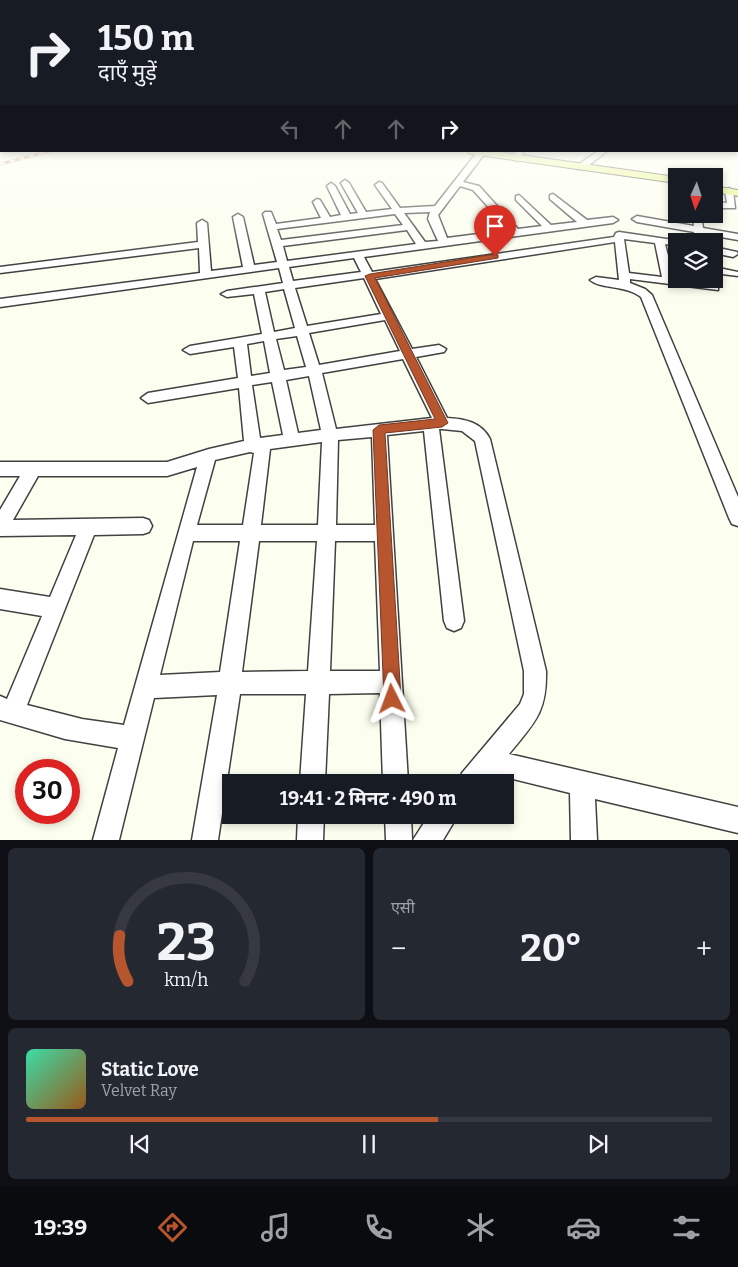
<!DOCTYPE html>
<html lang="hi">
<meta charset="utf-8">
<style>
:root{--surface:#171b24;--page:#242831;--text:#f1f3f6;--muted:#9ea1a6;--line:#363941;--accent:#b6552e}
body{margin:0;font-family:Bitter,"Noto Sans Devanagari",serif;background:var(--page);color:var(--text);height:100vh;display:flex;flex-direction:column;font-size:19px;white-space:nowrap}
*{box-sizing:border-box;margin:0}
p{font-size:16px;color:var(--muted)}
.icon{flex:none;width:28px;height:28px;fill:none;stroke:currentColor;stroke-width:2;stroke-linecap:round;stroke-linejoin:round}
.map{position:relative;height:840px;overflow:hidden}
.sheet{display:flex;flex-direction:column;gap:8px;padding:8px;background:#0d0f14;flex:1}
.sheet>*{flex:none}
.hud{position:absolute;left:0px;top:0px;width:739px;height:152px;box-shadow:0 2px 8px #0003;background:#171b24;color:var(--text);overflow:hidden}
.needle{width:32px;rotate:183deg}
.buttons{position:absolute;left:668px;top:168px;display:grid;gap:10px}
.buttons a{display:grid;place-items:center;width:55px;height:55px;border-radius:0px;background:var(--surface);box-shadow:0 2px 8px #0003;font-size:25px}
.speed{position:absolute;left:15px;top:759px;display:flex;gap:10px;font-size:25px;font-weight:700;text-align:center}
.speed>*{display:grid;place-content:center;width:65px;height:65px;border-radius:50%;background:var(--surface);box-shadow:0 2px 8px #0003;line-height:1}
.speed .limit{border:8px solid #d22;background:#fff;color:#111}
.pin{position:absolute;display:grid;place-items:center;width:42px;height:42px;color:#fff;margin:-51px -21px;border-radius:50% 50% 50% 0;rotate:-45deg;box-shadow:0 0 5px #0007}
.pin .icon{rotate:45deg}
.me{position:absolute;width:55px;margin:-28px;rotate:357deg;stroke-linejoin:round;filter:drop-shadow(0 0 4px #0008)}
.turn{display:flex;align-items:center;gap:18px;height:105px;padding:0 15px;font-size:22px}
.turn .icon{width:65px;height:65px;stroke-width:2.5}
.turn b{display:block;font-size:35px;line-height:42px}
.lanes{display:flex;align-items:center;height:48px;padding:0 15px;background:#0003;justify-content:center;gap:25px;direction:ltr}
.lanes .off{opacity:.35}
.big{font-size:38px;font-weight:700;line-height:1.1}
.sheet .card{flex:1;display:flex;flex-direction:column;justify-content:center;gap:8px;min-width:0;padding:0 18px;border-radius:8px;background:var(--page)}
.sheet .dial{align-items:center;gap:0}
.dial svg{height:130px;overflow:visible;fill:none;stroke:var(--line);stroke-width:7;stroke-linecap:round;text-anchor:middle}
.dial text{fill:var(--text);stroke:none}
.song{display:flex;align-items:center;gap:15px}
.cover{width:60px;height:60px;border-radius:8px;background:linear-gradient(135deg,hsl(160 70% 55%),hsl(30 70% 35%))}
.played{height:5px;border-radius:2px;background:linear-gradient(90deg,var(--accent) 60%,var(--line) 60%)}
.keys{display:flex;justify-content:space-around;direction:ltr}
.heat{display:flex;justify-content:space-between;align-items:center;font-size:28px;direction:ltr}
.sheet .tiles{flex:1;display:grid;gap:8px;grid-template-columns:1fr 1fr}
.card:last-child{grid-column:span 2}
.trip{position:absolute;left:222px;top:774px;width:292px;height:50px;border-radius:0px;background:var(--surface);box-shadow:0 2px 8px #0003;font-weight:700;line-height:50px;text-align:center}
.dock{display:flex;height:80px;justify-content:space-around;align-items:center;background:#090b0e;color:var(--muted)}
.dock .icon{width:35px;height:35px}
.dock .active{color:var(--accent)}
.dock b{font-size:22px;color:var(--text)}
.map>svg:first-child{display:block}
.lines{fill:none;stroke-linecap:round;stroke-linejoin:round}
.minor-casing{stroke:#414141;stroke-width:3}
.major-casing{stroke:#1f1f1f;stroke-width:2}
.minor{fill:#fff;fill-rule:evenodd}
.major{fill:#e4f06d;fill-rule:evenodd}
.rail-casing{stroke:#b6552e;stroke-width:3}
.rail{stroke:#fff;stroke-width:2;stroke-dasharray:5;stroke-linecap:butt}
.route{fill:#b6552e;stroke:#76371e}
</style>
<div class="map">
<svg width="738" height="840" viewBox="0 0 738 840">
<rect width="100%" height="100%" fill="#fcfeef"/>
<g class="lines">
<defs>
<g id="minor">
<rect x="0" y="146" width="1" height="4"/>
<path d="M 478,151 L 485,153 L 463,182 L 479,186 L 518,229 L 542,226 L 516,200 L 516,196 L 519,195 L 551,225 L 577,222 L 550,199 L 550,195 L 553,194 L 587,220 L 613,217 L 618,220 L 613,223 L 364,257 L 372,272 L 614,237 L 616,233 L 619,232 L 680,241 L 676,241 L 676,246 L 665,244 L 674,279 L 718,286 L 718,290 L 630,279 L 630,283 L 645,289 L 652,295 L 738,497 L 738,526 L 732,524 L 729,518 L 641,297 C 626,285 600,289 590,280 L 596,277 L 619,280 L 615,242 L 375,279 L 412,349 L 439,345 L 446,349 L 444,352 L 416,357 L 447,418 C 465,419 481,422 490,439 L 546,671 C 547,713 534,723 509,754 L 738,807 L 738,833 L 595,799 L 597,840 L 571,840 L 570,793 L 493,774 L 487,782 L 459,782 L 462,773 L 520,704 L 524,694 L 524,671 L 475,441 L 462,431 L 442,429 L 439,429 L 464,621 L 461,628 L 454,631 L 447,628 L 444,621 L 424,431 L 387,435 L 408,782 L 383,782 L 380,693 L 329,694 L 325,782 L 300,782 L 306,694 L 240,694 L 218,840 L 192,840 L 217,695 L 154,698 L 119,840 L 93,840 L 118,748 L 65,739 L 0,720 L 0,696 L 7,699 L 42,616 L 0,609 L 0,589 L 50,597 L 76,535 L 0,536 L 0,510 L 20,476 L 0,476 L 0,462 L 167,462 L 209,449 L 244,441 L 239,388 L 148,403 L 141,398 L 148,393 L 238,378 L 234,347 L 190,354 L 183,350 L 190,346 L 262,334 L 254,294 L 227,297 L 221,294 L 227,291 L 283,283 L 279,268 L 0,307 L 0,299 L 200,273 L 199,248 L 0,273 L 0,267 L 198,242 L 197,223 L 202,220 L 207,223 L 211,271 L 243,267 L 233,217 L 238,214 L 243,217 L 254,265 L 277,262 L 263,214 L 265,212 L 271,212 L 276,224 L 321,218 L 313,202 L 317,199 L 320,200 L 330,217 L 341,215 L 327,186 L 331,183 L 335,186 L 350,214 L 358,213 L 341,183 L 345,180 L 349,183 L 366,212 L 392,209 L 375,185 L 379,182 L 382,183 L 400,208 L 435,206 ZM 460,186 L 473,190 L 509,230 L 447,238 L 438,215 ZM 430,212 L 428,219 L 438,241 L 425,242 L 404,213 ZM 395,214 L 403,225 L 281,240 L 277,229 ZM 407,230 L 416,244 L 287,261 L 283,246 ZM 624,239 L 655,243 L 662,277 L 629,273 ZM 354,258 L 361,272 L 293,281 L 289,267 ZM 364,278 L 381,314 L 307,326 L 295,288 ZM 284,289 L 295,328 L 274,332 L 265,292 ZM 385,320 L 400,351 L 319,365 L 309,333 ZM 297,336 L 306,367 L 284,370 L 276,339 ZM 264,341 L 270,373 L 251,376 L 247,344 ZM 403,359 L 432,418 L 336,429 L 322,373 ZM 309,376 L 321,430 L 298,433 L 286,380 ZM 272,382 L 283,435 L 260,438 L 252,385 ZM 372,437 L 375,525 L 336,525 L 338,440 ZM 322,442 L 318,525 L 261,525 L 270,449 ZM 250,452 L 254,453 L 243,525 L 197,525 L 215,460 ZM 197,467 L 124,725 L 82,719 L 27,705 L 94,535 L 143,534 L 149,532 L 152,526 L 149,520 L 143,518 L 13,520 L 38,476 L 167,476 ZM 193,541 L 240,541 L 220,672 L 160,675 ZM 259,541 L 317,541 L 308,671 L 242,672 ZM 335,541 L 375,541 L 380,671 L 330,671 Z"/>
<polygon points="516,151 524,151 521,159 517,161 513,159"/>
<polygon points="598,151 607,151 584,169 578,169 578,165"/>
<polygon points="729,188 733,191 735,208 714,208 714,202 727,203 725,191"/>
<polygon points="692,214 701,214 703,228 738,234 738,240 704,234 705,241 695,241 694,232 637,222 632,219 637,216 694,226"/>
<polygon points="714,247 737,252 738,254 733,257 714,253"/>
<polygon points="714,267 738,272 738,276 714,273"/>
<polygon points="298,815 324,815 323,840 297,840"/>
<polygon points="385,815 411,815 412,840 386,840"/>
<polygon points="429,815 458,815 443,840 413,840"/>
</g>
<g id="major">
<polygon points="466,151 493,151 676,177 676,183 471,154"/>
<polygon points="714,186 738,190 738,196 714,192"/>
</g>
</defs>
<use href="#minor" class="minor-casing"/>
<use href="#major" class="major-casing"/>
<use href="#minor" class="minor"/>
<use href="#major" class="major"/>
<defs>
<polyline id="rail" points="0,164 50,151"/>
</defs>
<use href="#rail" class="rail-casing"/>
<use href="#rail" class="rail"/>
</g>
<linearGradient id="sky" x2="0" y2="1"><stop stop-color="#94bcec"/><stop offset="0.55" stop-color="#fefff8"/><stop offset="1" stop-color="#fefff8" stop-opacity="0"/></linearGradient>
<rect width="738" height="259" fill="url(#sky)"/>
<polygon class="route" points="495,254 498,255 498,258 375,278 448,423 442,427 385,433 401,699 399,705 392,708 386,705 384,699 373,430 379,425 435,419 365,276 370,274"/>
</svg>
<div class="buttons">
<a><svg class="needle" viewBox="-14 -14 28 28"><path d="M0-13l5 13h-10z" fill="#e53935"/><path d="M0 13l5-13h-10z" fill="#9ea1a6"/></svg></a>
<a><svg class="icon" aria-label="layers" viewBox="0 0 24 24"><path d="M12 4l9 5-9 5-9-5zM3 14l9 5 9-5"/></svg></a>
</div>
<div class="speed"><div class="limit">30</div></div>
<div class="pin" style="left:495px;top:256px;background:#d93025"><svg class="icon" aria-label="arrive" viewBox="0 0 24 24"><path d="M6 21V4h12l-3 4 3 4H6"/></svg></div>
<svg class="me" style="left:392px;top:699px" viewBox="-20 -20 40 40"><path d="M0-17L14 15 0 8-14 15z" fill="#b6552e" stroke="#fff" stroke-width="4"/></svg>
<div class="trip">19:41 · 2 मिनट · 490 m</div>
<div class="hud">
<div class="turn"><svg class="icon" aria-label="right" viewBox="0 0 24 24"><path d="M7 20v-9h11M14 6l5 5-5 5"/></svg><div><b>150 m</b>दाएँ मुड़ें</div></div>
<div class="lanes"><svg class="icon off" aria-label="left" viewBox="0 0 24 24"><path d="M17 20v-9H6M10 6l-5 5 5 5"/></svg><svg class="icon off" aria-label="ahead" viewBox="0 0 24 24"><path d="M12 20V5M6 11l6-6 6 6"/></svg><svg class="icon off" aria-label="ahead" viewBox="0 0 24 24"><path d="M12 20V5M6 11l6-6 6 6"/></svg><svg class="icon" aria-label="right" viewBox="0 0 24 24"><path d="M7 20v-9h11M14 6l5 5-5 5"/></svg></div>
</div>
</div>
<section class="sheet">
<div class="tiles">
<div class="card dial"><svg viewBox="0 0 100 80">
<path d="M14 69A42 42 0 1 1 86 69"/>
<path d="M14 69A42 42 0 0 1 9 41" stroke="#b6552e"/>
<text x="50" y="56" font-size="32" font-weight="700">23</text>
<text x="50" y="72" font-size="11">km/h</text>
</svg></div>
<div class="card"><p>एसी</p>
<div class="heat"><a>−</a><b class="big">20°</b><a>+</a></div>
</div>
<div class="card">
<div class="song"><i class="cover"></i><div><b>Static Love</b><p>Velvet Ray</p></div></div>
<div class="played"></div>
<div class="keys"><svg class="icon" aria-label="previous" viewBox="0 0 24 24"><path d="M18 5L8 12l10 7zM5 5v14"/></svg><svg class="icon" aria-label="pause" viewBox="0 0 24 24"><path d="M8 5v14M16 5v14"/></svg><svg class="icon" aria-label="next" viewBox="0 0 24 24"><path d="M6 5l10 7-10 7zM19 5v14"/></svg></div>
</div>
</div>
</section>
<nav class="dock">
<b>19:39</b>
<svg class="icon active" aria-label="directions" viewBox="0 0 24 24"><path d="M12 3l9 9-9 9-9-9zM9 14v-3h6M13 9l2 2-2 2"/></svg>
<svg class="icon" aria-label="music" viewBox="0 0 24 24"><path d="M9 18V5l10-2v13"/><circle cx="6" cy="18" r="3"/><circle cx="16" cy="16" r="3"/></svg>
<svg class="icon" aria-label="phone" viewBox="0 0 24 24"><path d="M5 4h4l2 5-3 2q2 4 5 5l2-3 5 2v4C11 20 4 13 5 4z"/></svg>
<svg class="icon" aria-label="climate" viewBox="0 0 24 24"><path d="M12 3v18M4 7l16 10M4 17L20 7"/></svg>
<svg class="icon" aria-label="car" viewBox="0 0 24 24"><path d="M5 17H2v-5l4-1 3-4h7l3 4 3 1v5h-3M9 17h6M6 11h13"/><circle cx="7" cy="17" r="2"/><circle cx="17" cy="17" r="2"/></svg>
<svg class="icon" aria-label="filters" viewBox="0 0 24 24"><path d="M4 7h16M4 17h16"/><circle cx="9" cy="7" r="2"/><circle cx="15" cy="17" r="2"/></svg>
</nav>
